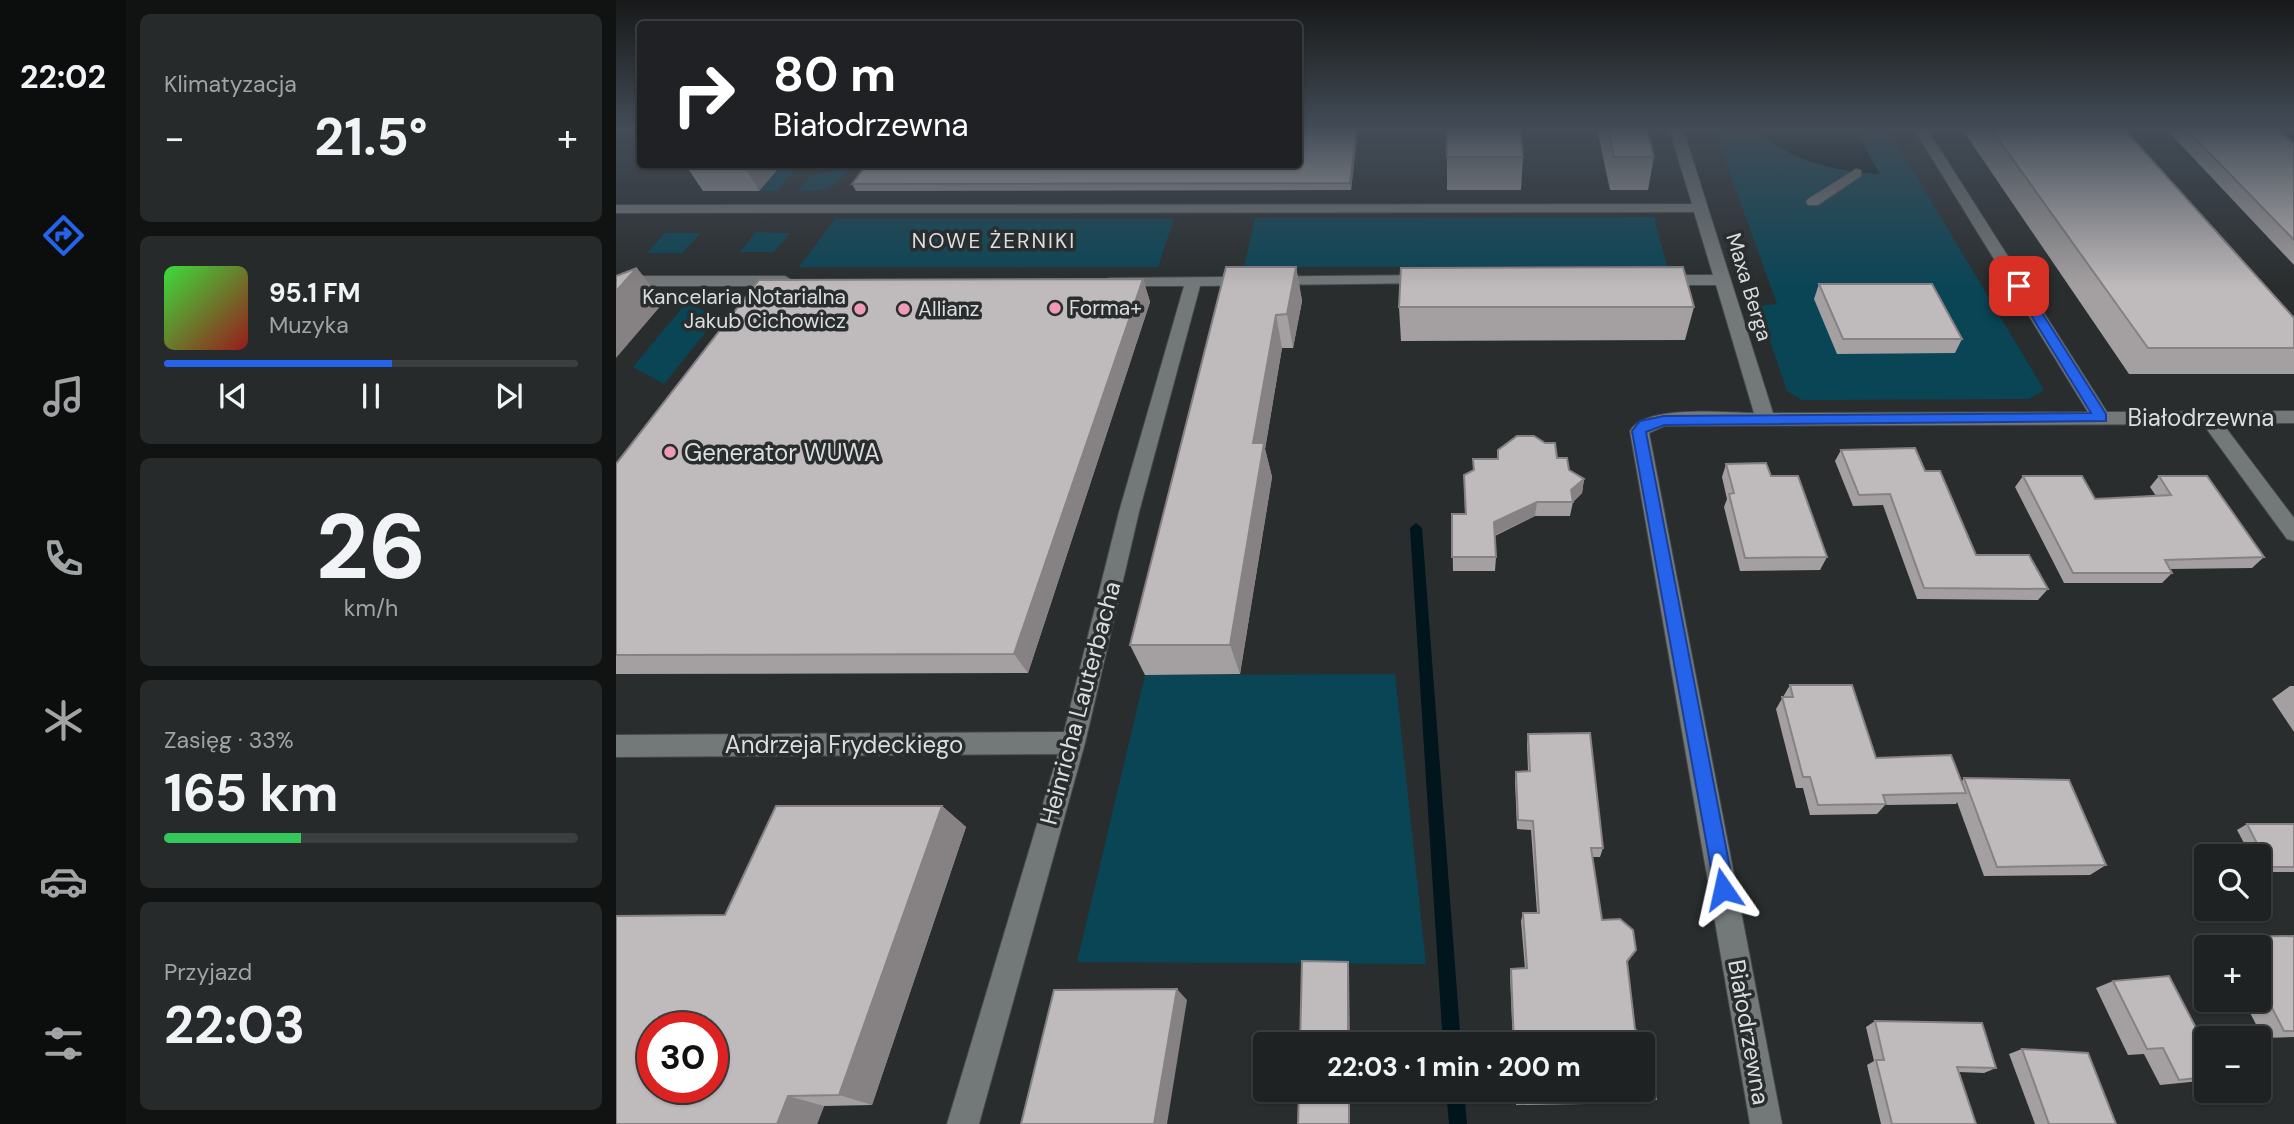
<!DOCTYPE html>
<html lang="pl">
<meta charset="utf-8">
<style>
:root{--surface:#1f2222;--page:#272a2a;--text:#f1f3f6;--muted:#a1a4a5;--line:#3c3f40;--accent:#2563eb}
body{margin:0;font-family:"DM Sans",sans-serif;background:var(--page);color:var(--text);height:100vh;display:flex;flex-direction:column;font-size:26px;white-space:nowrap}
*{box-sizing:border-box;margin:0}
p{font-size:23px;color:var(--muted)}
.icon{flex:none;width:38px;height:38px;fill:none;stroke:currentColor;stroke-width:2;stroke-linecap:round;stroke-linejoin:round}
.map{position:relative;flex:1;overflow:hidden}
.drawer{display:flex;flex-direction:column;gap:14px;padding:14px;background:#111313;width:490px}
.drawer>*{flex:none}
.guide{position:absolute;left:21px;top:21px;width:665px;height:147px;border-radius:7px;box-shadow:0 2px 5px #0004,0 0 0 2px var(--line);background:#202124;color:#fff;overflow:hidden}
.buttons{position:absolute;left:1578px;top:844px;display:grid;gap:14px}
.buttons a{display:grid;place-items:center;width:77px;height:77px;border-radius:7px;background:var(--surface);box-shadow:0 2px 5px #0004,0 0 0 2px var(--line);font-size:35px}
.speed{position:absolute;left:21px;top:1012px;display:flex;gap:14px;font-size:35px;font-weight:700;text-align:center}
.speed>*{display:grid;place-content:center;width:91px;height:91px;border-radius:50%;background:var(--surface);box-shadow:0 2px 5px #0004,0 0 0 2px var(--line);line-height:1}
.speed .limit{border:10px solid #d22;background:#fff;color:#111}
.pin{position:absolute;display:grid;place-items:center;width:60px;height:60px;color:#fff;margin:-30px;border-radius:14px;box-shadow:0 4px 10px #0006}
.me{position:absolute;width:77px;margin:-38px;rotate:349deg;stroke-linejoin:round;filter:drop-shadow(0 0 5px #0008)}
.turn{display:flex;align-items:center;gap:24px;height:147px;padding:0 21px;font-size:32px}
.turn .icon{width:91px;height:91px;stroke-width:2.5}
.turn b{display:block;font-size:49px;line-height:60px}
.big{font-size:52px;font-weight:700;line-height:1.1}
.drawer .tile{flex:1;display:flex;flex-direction:column;justify-content:center;gap:10px;min-width:0;padding:0 24px;border-radius:10px;background:var(--page)}
.drawer .dial{align-items:center;gap:0}
.dial b{font-size:91px;line-height:1}
.song{display:flex;align-items:center;gap:21px}
.cover{width:84px;height:84px;border-radius:10px;background:linear-gradient(135deg,hsl(120 70% 55%),hsl(0 70% 35%))}
.played{height:7px;border-radius:4px;background:linear-gradient(90deg,var(--accent) 55%,var(--line) 55%)}
.keys{display:flex;justify-content:space-around;direction:ltr}
.heat{display:flex;justify-content:space-between;align-items:center;font-size:38px;direction:ltr}
.charge{height:10px;border-radius:5px;background:linear-gradient(90deg,#34c759 33%,var(--line) 0)}
.trip{position:absolute;left:637px;top:1032px;width:402px;height:70px;border-radius:7px;background:var(--surface);box-shadow:0 2px 5px #0004,0 0 0 2px var(--line);font-weight:700;line-height:70px;text-align:center}
main{display:flex;flex:1;min-height:0}
.menu{display:flex;flex-direction:column;width:126px;justify-content:space-around;align-items:center;background:#0c0e0e;color:var(--muted)}
.menu .icon{width:49px;height:49px}
.menu .active{color:var(--accent)}
.menu b{font-size:32px;color:var(--text)}
.map>svg:first-child{display:block}
.green{fill:#0a4556}
.water{fill:#01151d}
.lines{fill:none;stroke-linecap:round;stroke-linejoin:round}
.stream{fill:#01151d;fill-rule:evenodd}
.lane-casing{stroke:#46494b;stroke-width:2}
.street-casing{stroke:#46494b;stroke-width:2}
.lane{fill:#737879;fill-rule:evenodd}
.street{fill:#737879;fill-rule:evenodd}
.wall{fill:#a4a0a1}
.shaded-wall{fill:#868283}
.building{fill:#bfbabb;stroke:#868283;stroke-width:2;fill-rule:evenodd}
.route{fill:#2563eb;stroke:#184099;stroke-width:2}
.poi-dot{fill:#ef9ab7;stroke:#292d2e;stroke-width:2.5}
.labels{text-anchor:middle;dominant-baseline:central;stroke-width:7;stroke-linejoin:round;paint-order:stroke}
.far-neighbourhood-label{font-size:21px;letter-spacing:2px;fill:#dbddde;stroke:#292d2e}
.far-street-label{font-size:21px;fill:#dbddde;stroke:#292d2e}
.far-poi-label{font-size:21px;fill:#dbddde;stroke:#292d2e;text-anchor:start}
.street-label{font-size:24px;fill:#dbddde;stroke:#292d2e}
.poi-label{font-size:24px;fill:#dbddde;stroke:#292d2e;text-anchor:start}
</style>
<main>
<nav class="menu">
<b>22:02</b>
<svg class="icon active" aria-label="directions" viewBox="0 0 24 24"><path d="M12 3l9 9-9 9-9-9zM9 14v-3h6M13 9l2 2-2 2"/></svg>
<svg class="icon" aria-label="music" viewBox="0 0 24 24"><path d="M9 18V5l10-2v13"/><circle cx="6" cy="18" r="3"/><circle cx="16" cy="16" r="3"/></svg>
<svg class="icon" aria-label="phone" viewBox="0 0 24 24"><path d="M5 4h4l2 5-3 2q2 4 5 5l2-3 5 2v4C11 20 4 13 5 4z"/></svg>
<svg class="icon" aria-label="climate" viewBox="0 0 24 24"><path d="M12 3v18M4 7l16 10M4 17L20 7"/></svg>
<svg class="icon" aria-label="car" viewBox="0 0 24 24"><path d="M5 17H2v-5l4-1 3-4h7l3 4 3 1v5h-3M9 17h6M6 11h13"/><circle cx="7" cy="17" r="2"/><circle cx="17" cy="17" r="2"/></svg>
<svg class="icon" aria-label="filters" viewBox="0 0 24 24"><path d="M4 7h16M4 17h16"/><circle cx="9" cy="7" r="2"/><circle cx="15" cy="17" r="2"/></svg>
</nav>
<section class="drawer">
<div class="tile"><p>Klimatyzacja</p>
<div class="heat"><a>−</a><b class="big">21.5°</b><a>+</a></div>
</div>
<div class="tile">
<div class="song"><i class="cover"></i><div><b>95.1 FM</b><p>Muzyka</p></div></div>
<div class="played"></div>
<div class="keys"><svg class="icon" aria-label="previous" viewBox="0 0 24 24"><path d="M18 5L8 12l10 7zM5 5v14"/></svg><svg class="icon" aria-label="pause" viewBox="0 0 24 24"><path d="M8 5v14M16 5v14"/></svg><svg class="icon" aria-label="next" viewBox="0 0 24 24"><path d="M6 5l10 7-10 7zM19 5v14"/></svg></div>
</div>
<div class="tile dial"><b>26</b><p>km/h</p></div>
<div class="tile"><p>Zasięg · 33%</p><b class="big">165 km</b><div class="charge"></div></div>
<div class="tile"><p>Przyjazd</p><b class="big">22:03</b></div>
</section>
<div class="map">
<svg width="1678" height="1124" viewBox="0 0 1678 1124">
<rect width="100%" height="100%" fill="#292d2e"/>
<g class="green">
<polygon points="1098,129 1140,129 1145,135 1233,171 1263,173 1238,129 1272,129 1428,390 1413,399 1186,400 1171,391 1142,306 1161,304"/>
<polygon points="166,165 183,165 161,191 143,191"/>
<path d="M 235,166 C 218,189 210,191 182,191 L 194,176 Z"/>
<polygon points="1038,217 1051,266 628,267 639,218"/>
<polygon points="219,219 558,219 542,267 183,267"/>
<polygon points="140,232 174,233 158,252 124,252"/>
<polygon points="49,233 85,233 66,253 31,253"/>
<polygon points="71,302 101,318 48,384 17,367"/>
<polygon points="779,674 810,964 461,962 529,675"/>
</g>
<path class="water" d="M 1140,129 L 1238,129 L 1264,174 C 1221,172 1171,161 1140,129 Z"/>
<g class="lines">
<g class="stream">
<polygon points="1492,129 1570,129 1572,131 1568,133 1495,132"/>
<polygon points="1650,133 1678,134 1678,138 1653,137 1649,135"/>
<polygon points="800,523 806,528 845,1045 827,1045 794,528"/>
<polygon points="830,1090 848,1090 851,1124 833,1124"/>
</g>
<defs>
<polygon id="lane" points="1240,169 1245,170 1245,176 1202,205 1192,205 1190,202 1192,199"/>
<g id="street">
<path d="M 1053,129 L 1067,129 L 1157,413 L 1472,412 L 1298,129 L 1311,129 L 1491,412 L 1678,411 L 1678,423 L 1607,424 L 1678,518 L 1678,541 L 1671,539 L 1587,424 L 1048,426 L 1033,433 L 1166,1124 L 1134,1124 L 1014,431 C 1030,404 1109,413 1138,413 L 1100,285 L 1042,285 L 1034,280 L 1042,275 L 1097,275 L 1078,212 L 0,213 L 0,205 L 1076,204 Z"/>
<polygon points="813,275 819,277 821,280 819,283 584,286 523,512 469,743 363,1124 331,1124 442,754 0,757 0,735 448,732 503,512 568,286 499,286 493,284 491,281 493,278"/>
<polygon points="0,276 169,276 177,281 169,286 0,286"/>
</g>
</defs>
<use href="#lane" class="lane-casing"/>
<use href="#street" class="street-casing"/>
<use href="#lane" class="lane"/>
<use href="#street" class="street"/>
</g>
<g class="wall">
<polygon points="742,129 735,190 240,191 236,184"/>
<polygon points="831,129 907,157 905,190 831,190"/>
<polygon points="981,129 1031,129 1038,157 1032,190 994,190"/>
<polygon points="1346,129 1508,129 1678,318 1678,374 1513,374"/>
<polygon points="1550,129 1661,129 1678,144 1678,265"/>
<polygon points="69,164 166,164 143,191 87,191"/>
<polygon points="680,267 686,301 677,348 666,348 649,449 656,477 624,674 529,675 514,645"/>
<polygon points="527,279 534,302 412,673 0,674 0,464"/>
<polygon points="1203,284 1346,339 1339,353 1221,354 1198,299"/>
<polygon points="783,307 1078,307 1069,340 785,341"/>
<polygon points="882,450 941,458 953,470 968,479 966,493 957,502 954,516 919,516 879,536 880,557 879,571 837,571 836,514 849,514 848,475 882,459"/>
<polygon points="1225,450 1309,471 1360,555 1432,589 1422,600 1301,599 1267,505 1237,506 1219,461"/>
<polygon points="1110,464 1155,476 1211,557 1204,570 1124,571 1108,507 1111,499 1106,477"/>
<polygon points="1407,476 1479,499 1540,496 1534,487 1543,476 1648,557 1636,568 1554,569 1556,573 1546,583 1448,583 1399,487"/>
<polygon points="1174,685 1260,758 1346,781 1348,778 1490,865 1474,875 1368,876 1341,802 1340,804 1269,805 1261,814 1194,815 1187,788 1180,788 1160,709"/>
<polygon points="1674,686 1678,686 1678,732 1656,699"/>
<polygon points="974,733 987,848 984,857 976,857 986,920 1004,919 1017,930 1020,950 1011,963 1019,1029 1032,1042 1040,1099 1035,1103 900,1105 899,1090 1027,1090 1027,1045 897,1045 894,976 895,969 909,969 905,921 907,913 921,913 915,830 901,829 899,781 900,772 912,771 911,744 912,734"/>
<polygon points="326,806 350,827 256,1105 208,1106 201,1124 0,1124 109,915"/>
<polygon points="1631,824 1678,824 1678,872 1643,872 1643,856 1635,856 1621,830"/>
<polygon points="1678,936 1678,1037 1647,1038 1627,999 1643,999 1643,947 1601,947 1600,946 1619,937"/>
<polygon points="1497,981 1591,1077 1591,1079 1584,1081 1544,1085 1528,1054 1512,1055 1480,988"/>
<polygon points="1259,1021 1380,1068 1368,1073 1343,1072 1360,1124 1265,1124 1251,1065 1258,1061 1250,1027"/>
<polygon points="1406,1049 1500,1124 1419,1124 1393,1054"/>
</g>
<g class="shaded-wall">
<polygon points="741,129 742,129 735,190 734,183"/>
<polygon points="127,164 166,164 143,191"/>
<polygon points="680,267 686,301 677,348 671,314"/>
<polygon points="21,268 48,302 0,358 0,291"/>
<polygon points="527,279 534,302 412,673 398,654"/>
<polygon points="660,315 666,348 649,449 656,477 624,674 614,645 637,443"/>
<polygon points="968,479 966,493 957,502 955,490"/>
<polygon points="921,502 919,516 877,536 878,522"/>
<polygon points="326,806 350,827 256,1105 223,1095"/>
<polygon points="732,962 733,966 734,1045 732,1045"/>
<polygon points="561,989 571,1000 551,1124 538,1124"/>
<rect x="733" y="1090" width="1" height="34"/>
<polygon points="172,1096 208,1106 201,1124 161,1124"/>
</g>
<g class="building">
<polygon points="682,129 741,129 734,183 236,184 251,164 682,164"/>
<polygon points="831,129 904,129 907,157 831,157"/>
<polygon points="992,129 1031,129 1038,157 998,157"/>
<polygon points="1375,129 1508,129 1678,318 1678,348 1532,348"/>
<polygon points="1570,129 1661,129 1678,144 1678,240"/>
<polygon points="610,267 680,267 671,314 660,315 637,443 648,443 614,645 514,645"/>
<polygon points="1067,267 1078,307 783,307 785,268"/>
<polygon points="21,268 0,291 0,276"/>
<polygon points="527,279 398,654 0,655 0,464 143,280"/>
<polygon points="1203,284 1316,284 1346,339 1227,339"/>
<polygon points="901,436 918,436 929,443 939,443 941,458 951,458 953,470 968,479 955,490 957,502 921,502 878,522 880,557 836,557 836,514 850,514 848,475 858,470 857,459 882,459 882,450"/>
<polygon points="1299,448 1309,471 1324,471 1360,555 1413,555 1432,589 1308,588 1274,494 1243,495 1225,450"/>
<polygon points="1150,463 1155,476 1182,476 1211,557 1129,558 1113,494 1118,493 1110,464"/>
<polygon points="1407,476 1466,476 1479,499 1555,495 1543,476 1591,476 1648,557 1549,560 1556,573 1457,573"/>
<polygon points="1174,685 1236,685 1260,758 1335,755 1350,793 1267,795 1270,804 1202,805 1194,777 1187,777 1166,697 1177,697"/>
<polygon points="974,733 987,848 975,848 986,920 1004,919 1017,930 1020,950 1011,961 1019,1029 1032,1042 1040,1099 901,1101 901,1090 1027,1090 1027,1045 898,1045 895,969 911,968 907,913 923,913 917,821 902,820 900,772 914,771 912,734"/>
<polygon points="1348,778 1453,780 1490,865 1381,867"/>
<path d="M 160,806 L 326,806 L 223,1095 L 172,1096 L 161,1124 L 0,1124 L 0,916 L 109,915 ZM 37,1027 L 96,1027 L 96,1087 L 37,1087 Z"/>
<polygon points="1631,824 1678,824 1678,867 1653,867"/>
<polygon points="1678,936 1678,1031 1668,1031 1643,983 1643,947 1624,947 1619,937"/>
<polygon points="686,961 732,962 732,1045 684,1045"/>
<polygon points="1553,976 1591,1049 1591,1077 1563,1080 1547,1048 1531,1049 1497,981"/>
<polygon points="561,989 538,1124 405,1124 438,990"/>
<polygon points="1259,1021 1366,1023 1380,1068 1341,1067 1360,1124 1276,1124 1260,1060 1268,1060"/>
<polygon points="1406,1049 1472,1053 1500,1124 1433,1124"/>
<polygon points="683,1090 733,1090 733,1124 682,1124"/>
</g>
<linearGradient id="sky" x2="0" y2="1"><stop stop-color="#171919"/><stop offset="0.45" stop-color="#434c57"/><stop offset="1" stop-color="#434c57" stop-opacity="0"/></linearGradient>
<rect width="1678" height="287" fill="url(#sky)"/>
<polygon class="route" points="1403,282 1409,286 1490,414 1490,421 1048,425 1030,432 1118,889 1115,896 1107,899 1100,896 1016,431 1024,421 1048,416 1475,413 1397,286"/>
<g class="poi-dot">
<circle cx="439" cy="308" r="7"/>
<circle cx="244" cy="309" r="7"/>
<circle cx="288" cy="309" r="7"/>
<circle cx="54" cy="452" r="7"/>
</g>
<g class="labels">
<g class="far-neighbourhood-label">
<text x="378" y="241">NOWE ŻERNIKI</text>
</g>
<g class="far-street-label">
<text transform="translate(1133 287) rotate(73)">Maxa Berga</text>
</g>
<g class="far-poi-label">
<text x="230" y="297" text-anchor="end">Kancelaria Notarialna<tspan x="230" dy="24">Jakub Cichowicz</tspan></text>
<text x="453" y="308">Forma+</text>
<text x="302" y="309">Allianz</text>
</g>
<g class="street-label">
<text x="1585" y="417">Białodrzewna</text>
<text transform="translate(464 703) rotate(-75)">Heinricha Lauterbacha</text>
<text x="228" y="744">Andrzeja Frydeckiego</text>
<text transform="translate(1133 1032) rotate(80)">Białodrzewna</text>
</g>
<g class="poi-label">
<text x="68" y="452">Generator WUWA</text>
</g>
</g>
</svg>
<div class="buttons">
<a><svg class="icon" aria-label="search" viewBox="0 0 24 24"><circle cx="10" cy="10" r="6"/><path d="M15 15l6 6"/></svg></a>
<a>+</a>
<a>−</a>
</div>
<div class="speed"><div class="limit">30</div></div>
<div class="pin" style="left:1403px;top:286px;background:#d93025"><svg class="icon" aria-label="arrive" viewBox="0 0 24 24"><path d="M6 21V4h12l-3 4 3 4H6"/></svg></div>
<svg class="me" style="left:1107px;top:889px" viewBox="-20 -20 40 40"><path d="M0-17L14 15 0 8-14 15z" fill="#2563eb" stroke="#fff" stroke-width="4"/></svg>
<div class="trip">22:03 · 1 min · 200 m</div>
<div class="guide">
<div class="turn"><svg class="icon" aria-label="right" viewBox="0 0 24 24"><path d="M7 20v-9h11M14 6l5 5-5 5"/></svg><div><b>80 m</b>Białodrzewna</div></div>
</div>
</div>
</main>
